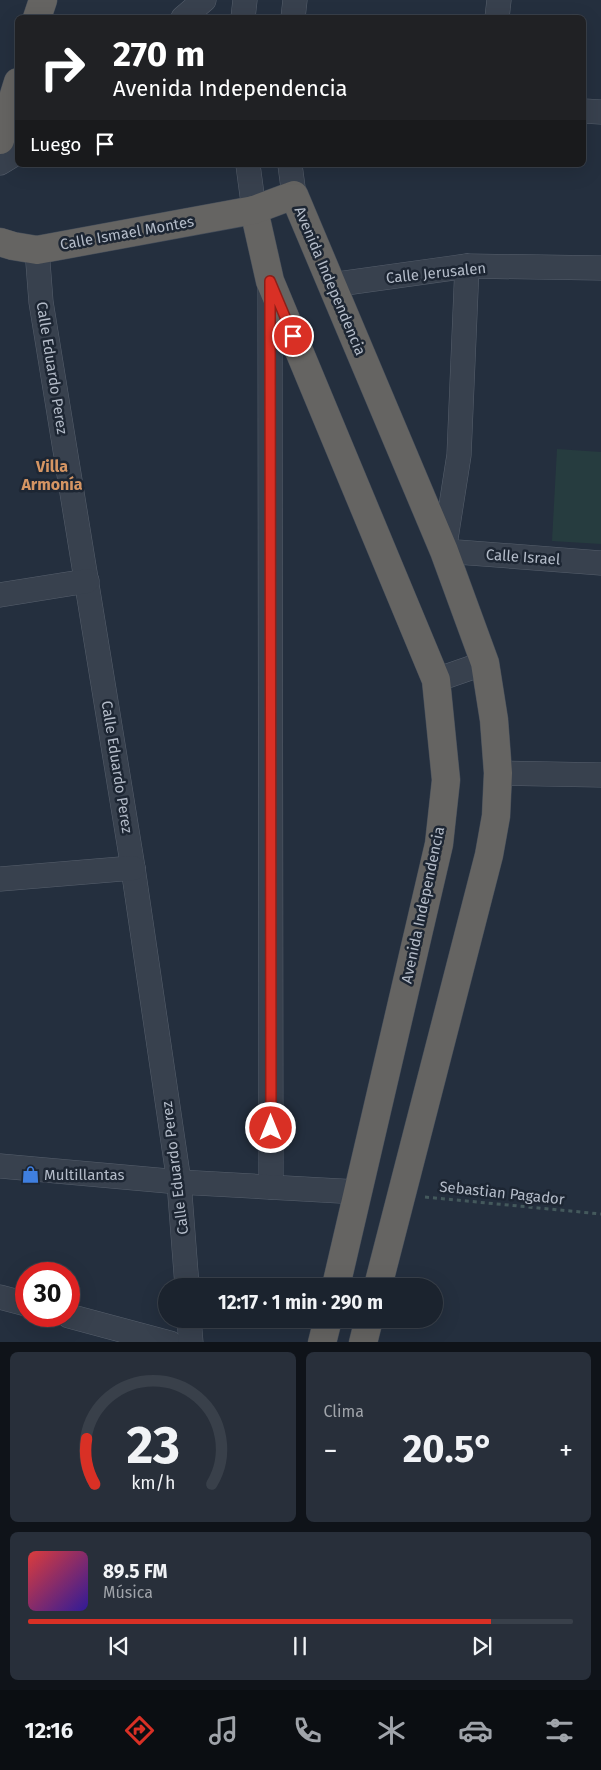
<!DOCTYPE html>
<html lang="es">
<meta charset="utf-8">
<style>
:root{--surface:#1b232e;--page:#282f3a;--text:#f1f3f6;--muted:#a0a4aa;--line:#39404a;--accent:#d93025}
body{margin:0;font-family:"Fira Sans",sans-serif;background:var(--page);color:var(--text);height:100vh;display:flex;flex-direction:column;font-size:19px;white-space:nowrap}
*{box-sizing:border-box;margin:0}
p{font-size:16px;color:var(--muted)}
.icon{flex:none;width:28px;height:28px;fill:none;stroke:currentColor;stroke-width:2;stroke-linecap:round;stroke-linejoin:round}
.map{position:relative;height:1342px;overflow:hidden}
.panel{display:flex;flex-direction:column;gap:10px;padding:10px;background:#0f1319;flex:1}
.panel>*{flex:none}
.hud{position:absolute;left:15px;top:15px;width:571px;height:152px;border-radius:8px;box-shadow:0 5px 20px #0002,0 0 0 1px var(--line);background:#202124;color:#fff;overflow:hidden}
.speed{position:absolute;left:15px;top:1262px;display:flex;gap:10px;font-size:25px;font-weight:700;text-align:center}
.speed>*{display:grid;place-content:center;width:65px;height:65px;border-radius:50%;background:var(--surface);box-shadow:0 5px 20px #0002,0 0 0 1px var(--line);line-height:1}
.speed .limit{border:8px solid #d22;background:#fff;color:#111}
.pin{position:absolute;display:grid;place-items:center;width:42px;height:42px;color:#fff;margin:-21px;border:2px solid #fff;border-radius:50%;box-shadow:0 1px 5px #0007}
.me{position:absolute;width:55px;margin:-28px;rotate:0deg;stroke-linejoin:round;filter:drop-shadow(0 0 4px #0008)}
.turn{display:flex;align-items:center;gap:18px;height:105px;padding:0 15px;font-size:22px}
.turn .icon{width:65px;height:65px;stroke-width:2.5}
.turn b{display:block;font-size:35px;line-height:42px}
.then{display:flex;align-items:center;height:48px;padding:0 15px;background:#0003;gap:10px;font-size:19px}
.big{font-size:38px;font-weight:700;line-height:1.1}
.panel .card{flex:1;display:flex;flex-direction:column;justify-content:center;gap:8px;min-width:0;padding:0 18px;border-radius:8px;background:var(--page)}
.panel .dial{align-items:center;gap:0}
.dial svg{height:130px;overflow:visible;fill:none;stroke:var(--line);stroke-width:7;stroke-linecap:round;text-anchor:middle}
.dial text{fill:var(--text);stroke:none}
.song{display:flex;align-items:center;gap:15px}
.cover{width:60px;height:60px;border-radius:8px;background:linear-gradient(135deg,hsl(0 70% 55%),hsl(250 70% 35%))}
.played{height:5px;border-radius:2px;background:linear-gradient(90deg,var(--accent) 85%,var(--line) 85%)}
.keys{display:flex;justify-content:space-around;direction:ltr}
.heat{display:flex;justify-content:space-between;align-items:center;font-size:28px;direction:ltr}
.panel .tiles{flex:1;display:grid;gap:10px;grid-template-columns:1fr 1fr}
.card:last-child{grid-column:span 2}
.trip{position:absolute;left:158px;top:1278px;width:285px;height:50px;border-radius:25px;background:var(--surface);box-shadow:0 5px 20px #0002,0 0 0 1px var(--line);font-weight:700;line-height:50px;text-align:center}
.menu{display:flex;height:80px;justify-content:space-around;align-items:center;background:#0b0e12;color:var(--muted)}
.menu .icon{width:35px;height:35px}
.menu .selected{color:var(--accent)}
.menu b{font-size:22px;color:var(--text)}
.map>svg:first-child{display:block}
.green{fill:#263c3f}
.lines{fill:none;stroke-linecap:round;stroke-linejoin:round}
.minor-casing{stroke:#565f6c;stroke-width:25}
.trunk-casing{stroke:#434c59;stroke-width:29}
.path{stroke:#44595c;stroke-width:3;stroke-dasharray:4 4;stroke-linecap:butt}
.minor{stroke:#38414e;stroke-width:24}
.trunk{stroke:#656462;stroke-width:28}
.route-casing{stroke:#8d1f18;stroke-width:12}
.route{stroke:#d93025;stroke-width:9}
.labels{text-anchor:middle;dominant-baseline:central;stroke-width:5;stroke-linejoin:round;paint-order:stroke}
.street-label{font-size:15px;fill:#b4bcc9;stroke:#1d2633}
.poi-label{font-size:15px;fill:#b4bcc9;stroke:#1d2633;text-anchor:start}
.neighbourhood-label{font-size:16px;font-weight:bold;fill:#d59563;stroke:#1d2633}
</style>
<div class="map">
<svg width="601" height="1343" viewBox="0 0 601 1343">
<rect width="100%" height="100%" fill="#242f3e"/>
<polygon class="green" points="557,449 601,452 601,544 552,541"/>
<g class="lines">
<defs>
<g id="minor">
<polyline points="183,18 204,0"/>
<polyline points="243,18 245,0"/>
<polyline points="293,18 295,0"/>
<polyline points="497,18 499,0"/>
<polyline points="584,111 601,112"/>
<polyline points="0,163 18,152"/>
<polyline points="248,165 254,210"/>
<polyline points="290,165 294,195"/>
<polyline points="37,250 41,302 133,868 179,1182 187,1286"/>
<polyline points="467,266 459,455 444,551 601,563"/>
<polyline points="331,285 467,266 601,268"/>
<polyline points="270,286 271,1187"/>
<polyline points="0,595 87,581"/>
<polyline points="436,680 485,663"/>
<polyline points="498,773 601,775"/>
<polyline points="0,879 133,868"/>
<polyline points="0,1166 179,1182 358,1192"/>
<polyline points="0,1297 26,1304"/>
<polyline points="69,1316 170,1343"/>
<polyline points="189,1319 191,1343"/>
</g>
<g id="trunk">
<polyline points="37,18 43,0"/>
<polyline points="0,140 18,82"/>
<polyline points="254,210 270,281 436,680 446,780 439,844 336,1286"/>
<polyline points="0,242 13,246 37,250 254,210 294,195 444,551 485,663 494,720 498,773 496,816 489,855 378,1286"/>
<polyline points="322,1343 328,1319"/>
<polyline points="363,1343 369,1319"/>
</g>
</defs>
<use href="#minor" class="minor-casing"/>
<use href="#trunk" class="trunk-casing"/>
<polyline class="path" points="425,1197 601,1214"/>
<use href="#minor" class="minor"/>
<use href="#trunk" class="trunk"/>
</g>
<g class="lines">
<defs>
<polyline id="route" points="271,1128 270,281 293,336"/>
</defs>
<use href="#route" class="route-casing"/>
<use href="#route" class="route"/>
</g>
<defs>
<symbol id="shop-bare" viewBox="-9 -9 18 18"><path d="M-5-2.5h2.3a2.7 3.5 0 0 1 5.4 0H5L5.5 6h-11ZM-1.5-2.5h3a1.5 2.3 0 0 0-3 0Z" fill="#3f7fe0" stroke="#1d2633" stroke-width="2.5" paint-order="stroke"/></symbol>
</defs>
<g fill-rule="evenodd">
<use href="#shop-bare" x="18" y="1162" width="25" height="25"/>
</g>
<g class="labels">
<g class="street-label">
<text transform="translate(127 233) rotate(-10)">Calle Ismael Montes</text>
<text transform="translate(436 273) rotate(-6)">Calle Jerusalen</text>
<text transform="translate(330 281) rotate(67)">Avenida Independencia</text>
<text transform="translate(52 368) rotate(81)">Calle Eduardo Perez</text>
<text transform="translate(523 557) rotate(4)">Calle Israel</text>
<text transform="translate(117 767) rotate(81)">Calle Eduardo Perez</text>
<text transform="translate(423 905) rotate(-78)">Avenida Independencia</text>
<text transform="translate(175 1168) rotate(-97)">Calle Eduardo Perez</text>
<text transform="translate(502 1193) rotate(6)">Sebastian Pagador</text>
</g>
<g class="poi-label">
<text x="44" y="1175">Multillantas</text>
</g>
<g class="neighbourhood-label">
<text x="52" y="466">Villa<tspan x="52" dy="18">Armonía</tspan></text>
</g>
</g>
</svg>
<div class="speed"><div class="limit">30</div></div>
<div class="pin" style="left:293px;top:336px;background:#d93025"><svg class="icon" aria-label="arrive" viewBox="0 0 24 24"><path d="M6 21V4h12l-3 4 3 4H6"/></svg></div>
<svg class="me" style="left:271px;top:1128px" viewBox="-20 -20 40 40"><circle r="17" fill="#d93025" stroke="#fff" stroke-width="3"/><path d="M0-11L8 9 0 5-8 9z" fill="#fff"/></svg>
<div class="trip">12:17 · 1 min · 290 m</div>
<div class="hud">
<div class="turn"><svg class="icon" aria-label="right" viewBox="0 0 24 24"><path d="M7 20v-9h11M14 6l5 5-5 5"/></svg><div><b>270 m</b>Avenida Independencia</div></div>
<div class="then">Luego<svg class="icon" aria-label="arrive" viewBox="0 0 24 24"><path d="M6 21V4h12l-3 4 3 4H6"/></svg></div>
</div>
</div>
<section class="panel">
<div class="tiles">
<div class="card dial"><svg viewBox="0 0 100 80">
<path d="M14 69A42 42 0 1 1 86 69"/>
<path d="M14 69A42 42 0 0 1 9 41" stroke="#d93025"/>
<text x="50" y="56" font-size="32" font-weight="700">23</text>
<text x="50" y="72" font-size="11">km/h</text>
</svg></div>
<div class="card"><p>Clima</p>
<div class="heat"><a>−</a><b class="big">20.5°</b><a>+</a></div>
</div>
<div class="card">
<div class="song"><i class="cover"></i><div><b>89.5 FM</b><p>Música</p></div></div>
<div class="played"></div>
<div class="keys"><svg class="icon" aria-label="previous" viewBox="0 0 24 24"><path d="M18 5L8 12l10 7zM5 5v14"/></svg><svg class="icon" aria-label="pause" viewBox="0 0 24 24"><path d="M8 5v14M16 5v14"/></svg><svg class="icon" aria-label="next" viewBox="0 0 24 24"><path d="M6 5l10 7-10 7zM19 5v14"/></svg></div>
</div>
</div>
</section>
<nav class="menu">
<b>12:16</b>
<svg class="icon selected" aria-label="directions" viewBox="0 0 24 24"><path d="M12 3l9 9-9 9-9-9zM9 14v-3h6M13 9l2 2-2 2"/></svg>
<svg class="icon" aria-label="music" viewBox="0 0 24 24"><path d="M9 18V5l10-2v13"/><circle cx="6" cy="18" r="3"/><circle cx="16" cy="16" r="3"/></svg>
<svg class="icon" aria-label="phone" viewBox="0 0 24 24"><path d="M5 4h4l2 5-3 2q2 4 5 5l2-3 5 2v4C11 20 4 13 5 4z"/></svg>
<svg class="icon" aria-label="climate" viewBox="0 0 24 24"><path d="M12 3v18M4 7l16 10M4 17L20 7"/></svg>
<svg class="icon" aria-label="car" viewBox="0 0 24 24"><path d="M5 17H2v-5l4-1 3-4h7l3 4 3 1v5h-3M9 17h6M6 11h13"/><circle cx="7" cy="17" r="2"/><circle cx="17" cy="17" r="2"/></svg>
<svg class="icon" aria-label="filters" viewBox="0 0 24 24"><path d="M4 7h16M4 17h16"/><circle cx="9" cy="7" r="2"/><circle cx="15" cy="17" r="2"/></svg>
</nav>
